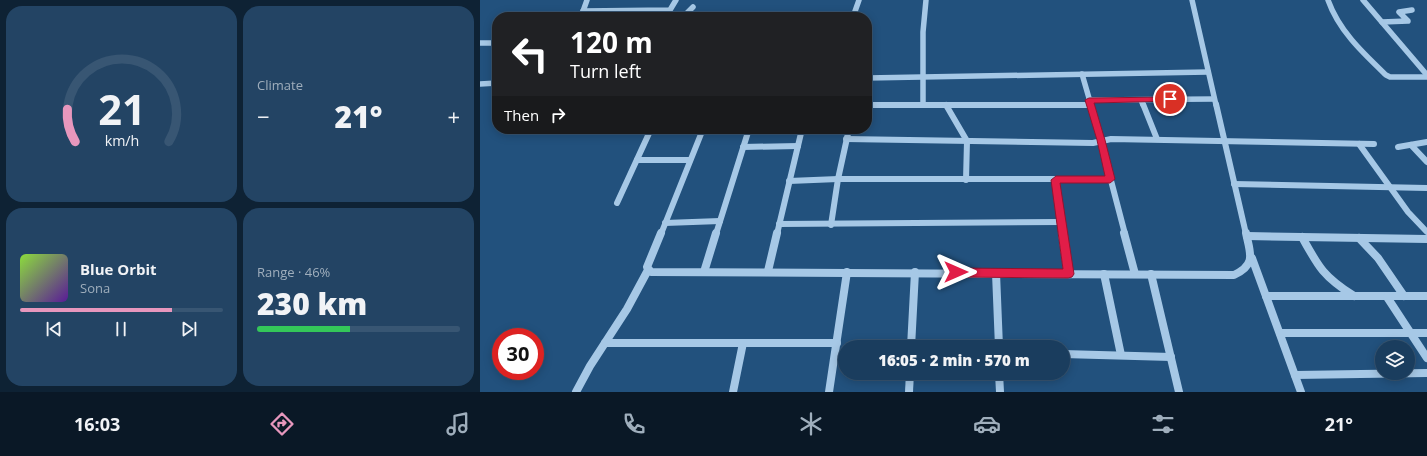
<!DOCTYPE html>
<meta charset="utf-8">
<style>
:root{--surface:#1a3d5e;--page:#234464;--text:#f1f3f6;--muted:#9faebc;--line:#385673;--accent:#e797bd}
body{margin:0;font-family:"Open Sans",sans-serif;background:var(--page);color:var(--text);height:100vh;display:flex;flex-direction:column;font-size:15px;white-space:nowrap}
*{box-sizing:border-box;margin:0}
p{font-size:13px;color:var(--muted)}
.icon{flex:none;width:22px;height:22px;fill:none;stroke:currentColor;stroke-width:2;stroke-linecap:round;stroke-linejoin:round}
.map{position:relative;flex:1;overflow:hidden}
.drawer{display:flex;flex-direction:column;gap:6px;padding:6px;background:#0e2234;width:480px}
.drawer>*{flex:none}
.hud{position:absolute;left:12px;top:12px;width:380px;height:122px;border-radius:16px;box-shadow:0 2px 10px #0003,0 0 0 1px var(--line);background:#202124;color:#fff;overflow:hidden}
.tools{position:absolute;left:895px;top:340px;display:grid;gap:8px}
.tools a{display:grid;place-items:center;width:40px;height:40px;border-radius:50%;background:var(--surface);box-shadow:0 2px 10px #0003,0 0 0 1px var(--line);font-size:20px}
.speed{position:absolute;left:12px;top:328px;display:flex;gap:8px;font-size:20px;font-weight:700;text-align:center}
.speed>*{display:grid;place-content:center;width:52px;height:52px;border-radius:50%;background:var(--surface);box-shadow:0 2px 10px #0003,0 0 0 1px var(--line);line-height:1}
.speed .limit{border:6px solid #d22;background:#fff;color:#111}
.pin{position:absolute;display:grid;place-items:center;width:34px;height:34px;color:#fff;margin:-17px;border:2px solid #fff;border-radius:50%;box-shadow:0 1px 4px #0007}
.me{position:absolute;width:44px;margin:-22px;rotate:90deg;stroke-linejoin:round;filter:drop-shadow(0 0 3px #0008)}
.turn{display:flex;align-items:center;gap:14px;height:84px;padding:0 12px;font-size:18px}
.turn .icon{width:52px;height:52px;stroke-width:2.5}
.turn b{display:block;font-size:28px;line-height:34px}
.then{display:flex;align-items:center;height:38px;padding:0 12px;background:#0003;gap:8px;font-size:15px}
.big{font-size:30px;font-weight:800;line-height:1.1}
.drawer .widget{flex:1;display:flex;flex-direction:column;justify-content:center;gap:6px;min-width:0;padding:0 14px;border-radius:16px;background:var(--page)}
.drawer .dial{align-items:center;gap:0}
.dial svg{height:104px;overflow:visible;fill:none;stroke:var(--line);stroke-width:7;stroke-linecap:round;text-anchor:middle}
.dial text{fill:var(--text);stroke:none}
.song{display:flex;align-items:center;gap:12px}
.cover{width:48px;height:48px;border-radius:6px;background:linear-gradient(135deg,hsl(90 70% 55%),hsl(270 70% 35%))}
.played{height:4px;border-radius:2px;background:linear-gradient(90deg,var(--accent) 75%,var(--line) 75%)}
.keys{display:flex;justify-content:space-around;direction:ltr}
.heat{display:flex;justify-content:space-between;align-items:center;font-size:22px;direction:ltr}
.charge{height:6px;border-radius:3px;background:linear-gradient(90deg,#34c759 46%,var(--line) 0)}
.drawer .tiles{flex:1;display:grid;gap:6px;grid-template-columns:repeat(2,1fr)}
.trip{position:absolute;left:358px;top:340px;width:232px;height:40px;border-radius:20px;background:var(--surface);box-shadow:0 2px 10px #0003,0 0 0 1px var(--line);font-weight:800;line-height:40px;text-align:center}
.menu{display:flex;height:64px;justify-content:space-around;align-items:center;background:#0a1826;color:var(--muted)}
.menu .icon{width:28px;height:28px}
.menu .on{color:var(--accent)}
.menu b{font-size:18px;color:var(--text)}
main{display:flex;flex:1;min-height:0}
.map>svg:first-child{display:block}
.lines{fill:none;stroke-linecap:round;stroke-linejoin:round}
.minor-far2{stroke:#a6c8e6;stroke-width:5.5}
.minor-far1{stroke:#a6c8e6;stroke-width:6}
.minor{stroke:#a6c8e6;stroke-width:8}
.route{fill:#e11d48;stroke:#92132f}
</style>
<main>
<section class="drawer">
<div class="tiles">
<div class="widget dial"><svg viewBox="0 0 100 80">
<path d="M14 69A42 42 0 1 1 86 69"/>
<path d="M14 69A42 42 0 0 1 8 44" stroke="#e797bd"/>
<text x="50" y="56" font-size="32" font-weight="700">21</text>
<text x="50" y="72" font-size="11">km/h</text>
</svg></div>
<div class="widget"><p>Climate</p>
<div class="heat"><a>−</a><b class="big">21°</b><a>+</a></div>
</div>
<div class="widget">
<div class="song"><i class="cover"></i><div><b>Blue Orbit</b><p>Sona</p></div></div>
<div class="played"></div>
<div class="keys"><svg class="icon" aria-label="previous" viewBox="0 0 24 24"><path d="M18 5L8 12l10 7zM5 5v14"/></svg><svg class="icon" aria-label="pause" viewBox="0 0 24 24"><path d="M8 5v14M16 5v14"/></svg><svg class="icon" aria-label="next" viewBox="0 0 24 24"><path d="M6 5l10 7-10 7zM19 5v14"/></svg></div>
</div>
<div class="widget"><p>Range · 46%</p><b class="big">230 km</b><div class="charge"></div></div>
</div>
</section>
<div class="map">
<svg width="947" height="392" viewBox="0 0 947 392">
<rect width="100%" height="100%" fill="#22517d"/>
<g class="lines">
<g class="minor-far2">
<polyline points="712,0 736,105"/>
<path d="M 848,0 C 859,31 883,53 906,75 L 910,77 L 947,77"/>
<polyline points="883,0 947,75"/>
<polyline points="103,11 190,10 196,0"/>
<polyline points="101,17 107,0"/>
<polyline points="203,17 213,7"/>
<polyline points="373,17 379,0"/>
<polyline points="902,22 928,21 919,12 932,10"/>
<polyline points="0,43 17,43"/>
<polyline points="602,74 611,105"/>
<polyline points="387,78 728,72"/>
<polyline points="0,84 17,83"/>
<polyline points="609,100 734,99"/>
<polyline points="661,100 663,105"/>
<polyline points="443,105 443,32 446,0"/>
</g>
<g class="minor-far1">
<polyline points="611,104 645,234"/>
<polyline points="663,104 677,139"/>
<polyline points="736,104 766,234"/>
<polyline points="387,105 610,105"/>
<polyline points="466,105 487,141 486,180"/>
<polyline points="366,139 613,143 631,139 894,144"/>
<polyline points="879,144 928,212 947,232"/>
<polyline points="931,145 947,162"/>
<polyline points="263,147 318,146"/>
<polyline points="918,147 947,142"/>
<polyline points="157,160 210,160"/>
<polyline points="575,180 582,234"/>
<polyline points="309,181 358,179 630,179"/>
<polyline points="754,184 947,188"/>
<polyline points="137,203 171,129"/>
<polyline points="185,223 240,221"/>
<polyline points="299,224 581,222"/>
<polyline points="351,225 358,179 369,129"/>
<polyline points="181,234 223,129"/>
<polyline points="236,234 269,129"/>
<polyline points="297,234 322,129"/>
</g>
<g class="minor">
<path d="M 181,233 L 167,267 L 171,272 L 754,275 C 777,264 770,253 766,233"/>
<polyline points="582,233 588,274"/>
<polyline points="644,233 655,274"/>
<polyline points="767,236 947,239"/>
<path d="M 822,237 C 839,268 844,277 874,296"/>
<polyline points="879,238 898,258 924,296"/>
<polyline points="772,258 821,392"/>
<polyline points="288,271 297,233"/>
<polyline points="224,272 236,233"/>
<polyline points="516,273 519,347"/>
<polyline points="624,274 641,355"/>
<polyline points="671,274 699,392"/>
<polyline points="786,296 947,296"/>
<polyline points="907,297 947,358"/>
<polyline points="800,333 947,333"/>
<polyline points="125,343 357,343"/>
<polyline points="431,347 435,272"/>
<polyline points="583,354 691,357"/>
<polyline points="519,373 520,392"/>
<polyline points="815,375 947,373"/>
<polyline points="96,392 110,366 147,309 168,270"/>
<polyline points="253,392 263,343"/>
<polyline points="349,392 367,272"/>
<polyline points="429,392 430,373"/>
</g>
</g>
<polygon class="route" points="690,97 694,99 693,101 614,103 625,140 635,179 630,183 580,183 594,274 592,277 588,278 476,277 472,276 471,272 472,269 476,268 583,269 571,180 576,176 625,176 617,140 605,100 609,98"/>
</svg>
<div class="tools">
<a><svg class="icon" aria-label="layers" viewBox="0 0 24 24"><path d="M12 4l9 5-9 5-9-5zM3 14l9 5 9-5"/></svg></a>
</div>
<div class="speed"><div class="limit">30</div></div>
<div class="pin" style="left:690px;top:99px;background:#d93025"><svg class="icon" aria-label="arrive" viewBox="0 0 24 24"><path d="M6 21V4h12l-3 4 3 4H6"/></svg></div>
<svg class="me" style="left:476px;top:272px" viewBox="-20 -20 40 40"><path d="M0-17L14 15 0 8-14 15z" fill="#e11d48" stroke="#fff" stroke-width="4"/></svg>
<div class="trip">16:05 · 2 min · 570 m</div>
<div class="hud">
<div class="turn"><svg class="icon" aria-label="left" viewBox="0 0 24 24"><path d="M17 20v-9H6M10 6l-5 5 5 5"/></svg><div><b>120 m</b>Turn left</div></div>
<div class="then">Then<svg class="icon" aria-label="right" viewBox="0 0 24 24"><path d="M7 20v-9h11M14 6l5 5-5 5"/></svg></div>
</div>
</div>
</main>
<nav class="menu">
<b>16:03</b>
<svg class="icon on" aria-label="directions" viewBox="0 0 24 24"><path d="M12 3l9 9-9 9-9-9zM9 14v-3h6M13 9l2 2-2 2"/></svg>
<svg class="icon" aria-label="music" viewBox="0 0 24 24"><path d="M9 18V5l10-2v13"/><circle cx="6" cy="18" r="3"/><circle cx="16" cy="16" r="3"/></svg>
<svg class="icon" aria-label="phone" viewBox="0 0 24 24"><path d="M5 4h4l2 5-3 2q2 4 5 5l2-3 5 2v4C11 20 4 13 5 4z"/></svg>
<svg class="icon" aria-label="climate" viewBox="0 0 24 24"><path d="M12 3v18M4 7l16 10M4 17L20 7"/></svg>
<svg class="icon" aria-label="car" viewBox="0 0 24 24"><path d="M5 17H2v-5l4-1 3-4h7l3 4 3 1v5h-3M9 17h6M6 11h13"/><circle cx="7" cy="17" r="2"/><circle cx="17" cy="17" r="2"/></svg>
<svg class="icon" aria-label="filters" viewBox="0 0 24 24"><path d="M4 7h16M4 17h16"/><circle cx="9" cy="7" r="2"/><circle cx="15" cy="17" r="2"/></svg>
<b>21°</b>
</nav>
